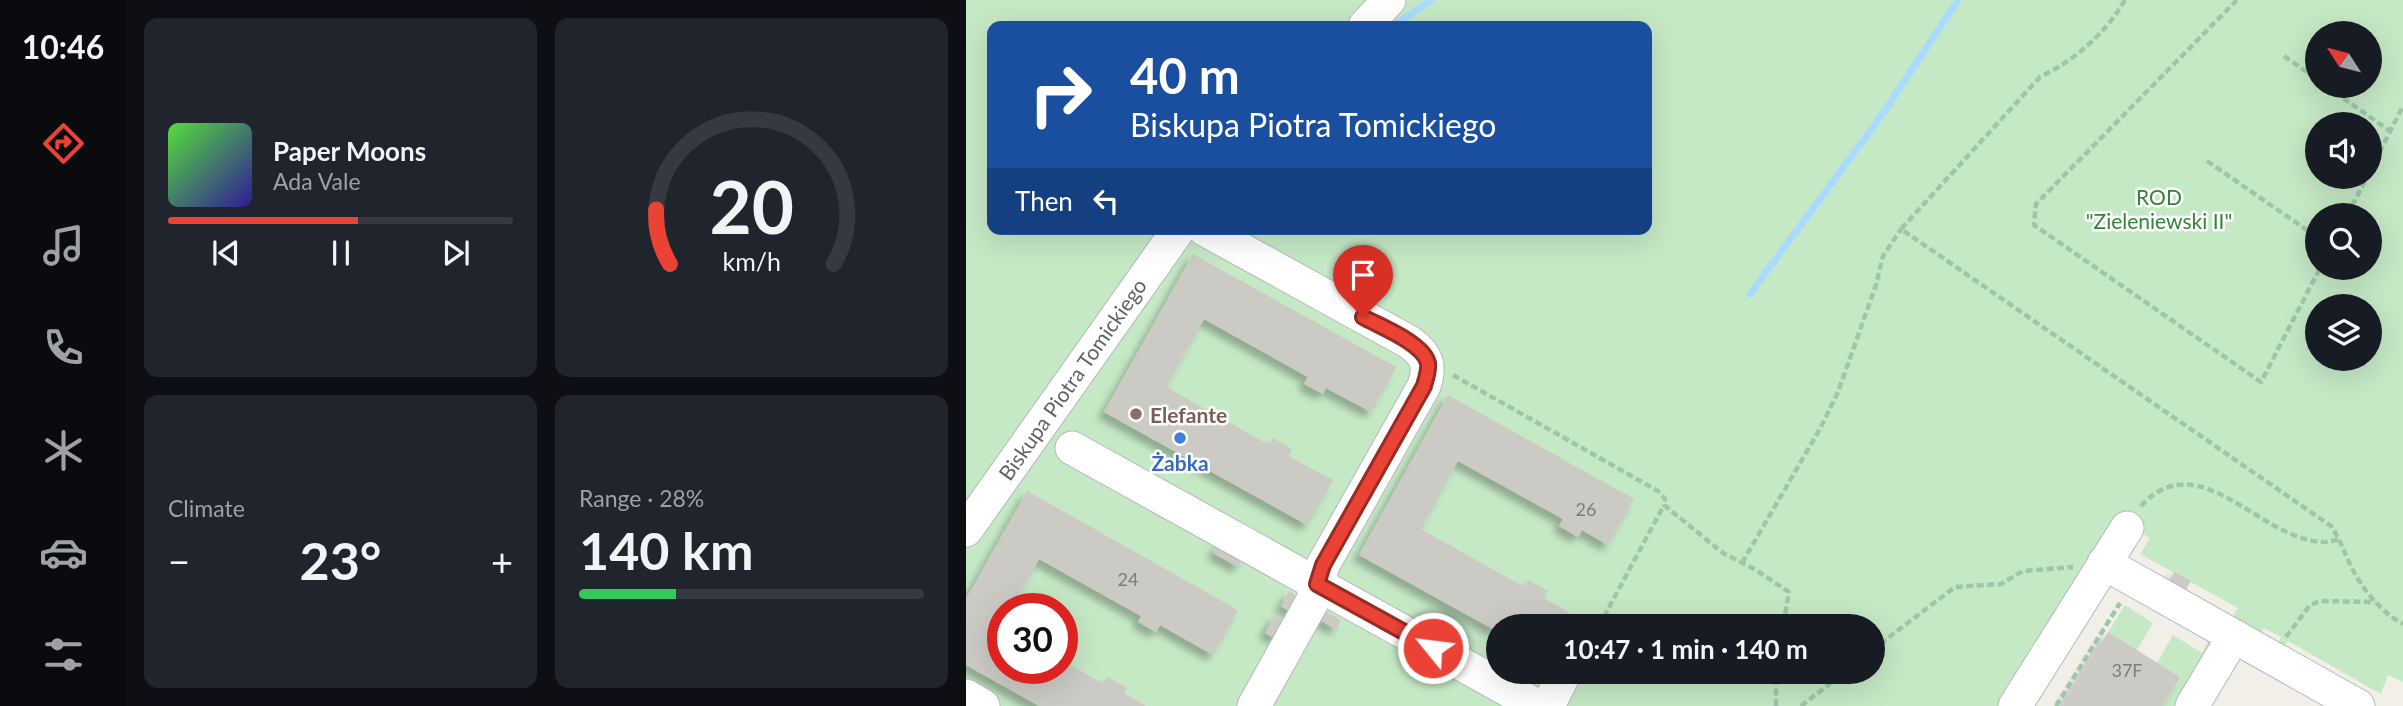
<!DOCTYPE html>
<meta charset="utf-8">
<style>
:root{--surface:#171b24;--page:#20242c;--text:#f1f3f6;--muted:#9ea1a6;--line:#363941;--accent:#ea4335}
body{margin:0;font-family:Lato,sans-serif;background:var(--page);color:var(--text);height:100vh;display:flex;flex-direction:column;font-size:26px;white-space:nowrap}
*{box-sizing:border-box;margin:0}
p{font-size:23px;color:var(--muted)}
.icon{flex:none;width:38px;height:38px;fill:none;stroke:currentColor;stroke-width:2;stroke-linecap:round;stroke-linejoin:round}
.map{position:relative;flex:1;overflow:hidden}
.sheet{display:flex;flex-direction:column;gap:18px;padding:18px;background:#0d0f14;width:840px}
.sheet>*{flex:none}
.top-card{position:absolute;left:21px;top:21px;width:665px;height:214px;border-radius:14px;box-shadow:0 7px 28px #0002;background:#1a4fa0;color:#fff;overflow:hidden}
.needle{width:46px;rotate:306deg}
.tools{position:absolute;left:1339px;top:21px;display:grid;gap:14px}
.tools a{display:grid;place-items:center;width:77px;height:77px;border-radius:50%;background:var(--surface);box-shadow:0 7px 28px #0002;font-size:35px}
.speed{position:absolute;left:21px;top:593px;display:flex;gap:14px;font-size:35px;font-weight:700;text-align:center}
.speed>*{display:grid;place-content:center;width:91px;height:91px;border-radius:50%;background:var(--surface);box-shadow:0 7px 28px #0002;line-height:1}
.speed .limit{border:10px solid #d22;background:#fff;color:#111}
.pin{position:absolute;display:grid;place-items:center;width:60px;height:60px;color:#fff;margin:-72px -30px;border-radius:50% 50% 50% 0;rotate:-45deg;box-shadow:0 0 7px #0007}
.pin .icon{rotate:45deg}
.me{position:absolute;width:77px;margin:-38px;rotate:299deg;stroke-linejoin:round;filter:drop-shadow(0 0 5px #0008)}
.turn{display:flex;align-items:center;gap:24px;height:147px;padding:0 28px;font-size:32px}
.turn .icon{width:91px;height:91px;stroke-width:2.5}
.turn b{display:block;font-size:49px;line-height:60px}
.then{display:flex;align-items:center;height:66px;padding:0 28px;background:#0003;gap:14px;font-size:26px}
.big{font-size:52px;font-weight:700;line-height:1.1}
.sheet .tile{flex:1;display:flex;flex-direction:column;justify-content:center;gap:10px;min-width:0;padding:0 24px;border-radius:14px;background:var(--page)}
.sheet .dial{align-items:center;gap:0}
.dial svg{height:182px;overflow:visible;fill:none;stroke:var(--line);stroke-width:7;stroke-linecap:round;text-anchor:middle}
.dial text{fill:var(--text);stroke:none}
.song{display:flex;align-items:center;gap:21px}
.cover{width:84px;height:84px;border-radius:10px;background:linear-gradient(135deg,hsl(110 70% 55%),hsl(250 70% 35%))}
.played{height:7px;border-radius:4px;background:linear-gradient(90deg,var(--accent) 55%,var(--line) 55%)}
.keys{display:flex;justify-content:space-around;direction:ltr}
.heat{display:flex;justify-content:space-between;align-items:center;font-size:38px;direction:ltr}
.charge{height:10px;border-radius:5px;background:linear-gradient(90deg,#34c759 28%,var(--line) 0)}
.sheet .tiles{flex:1;display:grid;gap:18px;grid-template-columns:repeat(2,1fr)}
.trip{position:absolute;left:520px;top:614px;width:399px;height:70px;border-radius:35px;background:var(--surface);box-shadow:0 7px 28px #0002;font-weight:700;line-height:70px;text-align:center}
main{display:flex;flex:1;min-height:0}
.dock{display:flex;flex-direction:column;width:126px;justify-content:space-around;align-items:center;background:#090b0e;color:var(--muted)}
.dock .icon{width:49px;height:49px}
.dock .on{color:var(--accent)}
.dock b{font-size:32px;color:var(--text)}
.map>svg:first-child{display:block}
.green{fill:#c5e8c5;fill-rule:evenodd}
.lines{fill:none;stroke-linecap:round;stroke-linejoin:round}
.stream{stroke:#aadaff;stroke-width:7}
.building{fill:#cccac5;filter:url(#shadow)}
.minor-casing{stroke:#b5b8bc;stroke-width:35}
.path{stroke:#9cc7a9;stroke-width:4.5;stroke-dasharray:7 3.5;stroke-linecap:butt}
.minor{stroke:#fff;stroke-width:33}
.route-casing{stroke:#982c22;stroke-width:18}
.route{stroke:#ea4335;stroke-width:12}
.education-dot{fill:#8d6e63;stroke:#fff;stroke-width:2.5}
.shop-dot{fill:#3f7fe0;stroke:#fff;stroke-width:2.5}
.labels{text-anchor:middle;dominant-baseline:central;stroke-width:5;stroke-linejoin:round;paint-order:stroke}
.number-label{font-size:18px;fill:#7a7d7f}
.park-label{font-size:21px;fill:#348238;stroke:#fff}
.street-label{font-size:21px;fill:#5f6368;stroke:#fff}
.education-label{font-size:21px;font-weight:bold;fill:#785e54;stroke:#fff;text-anchor:start}
.shop-label{font-size:21px;font-weight:bold;fill:#366cbe;stroke:#fff}
</style>
<main>
<nav class="dock">
<b>10:46</b>
<svg class="icon on" aria-label="directions" viewBox="0 0 24 24"><path d="M12 3l9 9-9 9-9-9zM9 14v-3h6M13 9l2 2-2 2"/></svg>
<svg class="icon" aria-label="music" viewBox="0 0 24 24"><path d="M9 18V5l10-2v13"/><circle cx="6" cy="18" r="3"/><circle cx="16" cy="16" r="3"/></svg>
<svg class="icon" aria-label="phone" viewBox="0 0 24 24"><path d="M5 4h4l2 5-3 2q2 4 5 5l2-3 5 2v4C11 20 4 13 5 4z"/></svg>
<svg class="icon" aria-label="climate" viewBox="0 0 24 24"><path d="M12 3v18M4 7l16 10M4 17L20 7"/></svg>
<svg class="icon" aria-label="car" viewBox="0 0 24 24"><path d="M5 17H2v-5l4-1 3-4h7l3 4 3 1v5h-3M9 17h6M6 11h13"/><circle cx="7" cy="17" r="2"/><circle cx="17" cy="17" r="2"/></svg>
<svg class="icon" aria-label="filters" viewBox="0 0 24 24"><path d="M4 7h16M4 17h16"/><circle cx="9" cy="7" r="2"/><circle cx="15" cy="17" r="2"/></svg>
</nav>
<section class="sheet">
<div class="tiles">
<div class="tile">
<div class="song"><i class="cover"></i><div><b>Paper Moons</b><p>Ada Vale</p></div></div>
<div class="played"></div>
<div class="keys"><svg class="icon" aria-label="previous" viewBox="0 0 24 24"><path d="M18 5L8 12l10 7zM5 5v14"/></svg><svg class="icon" aria-label="pause" viewBox="0 0 24 24"><path d="M8 5v14M16 5v14"/></svg><svg class="icon" aria-label="next" viewBox="0 0 24 24"><path d="M6 5l10 7-10 7zM19 5v14"/></svg></div>
</div>
<div class="tile dial"><svg viewBox="0 0 100 80">
<path d="M14 69A42 42 0 1 1 86 69"/>
<path d="M14 69A42 42 0 0 1 8 45" stroke="#ea4335"/>
<text x="50" y="56" font-size="32" font-weight="700">20</text>
<text x="50" y="72" font-size="11">km/h</text>
</svg></div>
<div class="tile"><p>Climate</p>
<div class="heat"><a>−</a><b class="big">23°</b><a>+</a></div>
</div>
<div class="tile"><p>Range · 28%</p><b class="big">140 km</b><div class="charge"></div></div>
</div>
</section>
<div class="map">
<svg width="1437" height="706" viewBox="0 0 1437 706">
<defs>
<filter id="shadow"><feDropShadow dx="-6" dy="6" stdDeviation="3.5" flood-color="#0004"/></filter>
</defs>
<rect width="100%" height="100%" fill="#f1efe8"/>
<g class="green">
<path d="M 0,0 L 1437,0 L 1437,682 L 1422,675 L 1415,694 L 1322,641 L 1313,656 L 1307,653 L 1315,637 L 1298,628 L 1289,643 L 1261,628 L 1272,608 L 1174,554 L 1184,538 L 1153,519 L 1036,706 L 0,706 ZM 26,26 L 681,26 L 681,229 L 26,229 ZM 1351,33 L 1404,33 L 1404,86 L 1351,86 ZM 1351,124 L 1404,124 L 1404,177 L 1351,177 ZM 1351,215 L 1404,215 L 1404,268 L 1351,268 ZM 1351,306 L 1404,306 L 1404,359 L 1351,359 ZM 37,609 L 96,609 L 96,668 L 37,668 ZM 532,626 L 906,626 L 906,672 L 532,672 Z"/>
<polygon points="1159,605 1187,623 1171,650 1142,632"/>
<polygon points="1207,635 1236,653 1244,638 1249,646 1224,706 1196,706 1214,677 1191,663"/>
</g>
<g class="lines">
<g class="stream">
<polyline points="427,26 465,0"/>
<polyline points="784,294 918,112 992,0"/>
</g>
</g>
<g class="building">
<polygon points="227,254 430,367 405,412 360,388 357,394 338,384 342,377 238,319 200,387 303,445 307,438 326,449 322,456 367,480 341,525 138,412"/>
<polygon points="482,395 668,499 642,545 616,530 612,537 593,526 597,519 492,461 455,529 558,587 562,580 582,591 578,598 604,613 597,626 532,626 532,632 393,555"/>
<polygon points="61,491 272,610 247,655 194,625 190,632 172,622 175,616 73,559 45,609 37,609 37,668 96,668 96,660 138,684 142,677 161,688 157,693 180,706 73,706 0,665 0,599"/>
<polygon points="254,542 278,556 272,567 247,553"/>
<polygon points="1208,572 1225,581 1214,600 1198,591"/>
<polygon points="323,591 334,598 326,613 315,606"/>
<polygon points="357,610 375,620 370,629 352,619"/>
<polygon points="309,615 320,622 310,639 299,633"/>
<polygon points="1142,632 1214,677 1196,706 1096,706"/>
</g>
<g class="lines">
<defs>
<g id="minor">
<polyline points="399,26 423,0"/>
<path d="M 238,229 L 443,342 C 461,355 465,365 458,386 L 357,565 L 346,602 L 288,706"/>
<polyline points="106,448 571,706"/>
<polyline points="0,530 213,229"/>
<polyline points="1138,563 1392,706"/>
<polyline points="0,696 17,706"/>
<polyline points="582,706 599,672"/>
<polyline points="1049,706 1161,528"/>
<polyline points="1226,706 1268,636"/>
</g>
</defs>
<use href="#minor" class="minor-casing"/>
<g class="path">
<path d="M 1159,0 C 1139,34 1109,60 1074,77 L 935,229 L 1365,526 C 1374,539 1378,552 1385,566 C 1395,588 1416,613 1437,624"/>
<polyline points="1271,0 1070,204 1068,225 1295,382 1354,268"/>
<polyline points="1318,56 1351,79"/>
<polyline points="1360,86 1424,131"/>
<polyline points="1241,161 1351,237"/>
<polyline points="1404,171 1437,106"/>
<polyline points="1381,215 1401,177"/>
<polyline points="487,375 692,491 699,499 698,505 757,553 790,570 823,592 817,626"/>
<path d="M 1175,506 C 1234,442 1294,541 1358,542 C 1363,542 1369,540 1374,539"/>
<polyline points="776,563 855,427 872,392 910,285 917,256 935,229"/>
<polyline points="633,626 698,505"/>
<polyline points="1320,637 1344,605 1355,601 1409,602"/>
<polyline points="906,650 989,587 1035,584 1057,571 1107,567"/>
<polyline points="810,706 810,672"/>
<polyline points="835,706 879,672"/>
<polyline points="1090,706 1154,603"/>
</g>
<use href="#minor" class="minor"/>
</g>
<g class="lines">
<defs>
<path id="route" d="M 397,317 C 415,327 457,343 462,363 C 463,371 460,378 458,386 L 357,565 L 351,584 L 467,648"/>
</defs>
<use href="#route" class="route-casing"/>
<use href="#route" class="route"/>
</g>
<circle class="education-dot" cx="170" cy="414" r="7"/>
<circle class="shop-dot" cx="214" cy="438" r="7"/>
<g class="labels">
<g class="number-label">
<text x="620" y="509">26</text>
<text x="162" y="579">24</text>
<text x="1161" y="670">37F</text>
</g>
<g class="park-label">
<text x="1193" y="196">ROD<tspan x="1193" dy="24">"Zieleniewski II"</tspan></text>
</g>
<g class="street-label">
<text transform="translate(106 379) rotate(-55)">Biskupa Piotra Tomickiego</text>
</g>
<g class="education-label">
<text x="184" y="414">Elefante</text>
</g>
<g class="shop-label">
<text x="214" y="462">Żabka</text>
</g>
</g>
</svg>
<div class="tools">
<a><svg class="needle" viewBox="-14 -14 28 28"><path d="M0-13l5 13h-10z" fill="#e53935"/><path d="M0 13l5-13h-10z" fill="#9ea1a6"/></svg></a>
<a><svg class="icon" aria-label="sound" viewBox="0 0 24 24"><path d="M4 9h4l5-4v14l-5-4H4zM17 9q2 3 0 6"/></svg></a>
<a><svg class="icon" aria-label="search" viewBox="0 0 24 24"><circle cx="10" cy="10" r="6"/><path d="M15 15l6 6"/></svg></a>
<a><svg class="icon" aria-label="layers" viewBox="0 0 24 24"><path d="M12 4l9 5-9 5-9-5zM3 14l9 5 9-5"/></svg></a>
</div>
<div class="speed"><div class="limit">30</div></div>
<div class="pin" style="left:397px;top:317px;background:#d93025"><svg class="icon" aria-label="arrive" viewBox="0 0 24 24"><path d="M6 21V4h12l-3 4 3 4H6"/></svg></div>
<svg class="me" style="left:467px;top:648px" viewBox="-20 -20 40 40"><circle r="17" fill="#ea4335" stroke="#fff" stroke-width="3"/><path d="M0-11L8 9 0 5-8 9z" fill="#fff"/></svg>
<div class="trip">10:47 · 1 min · 140 m</div>
<div class="top-card">
<div class="turn"><svg class="icon" aria-label="right" viewBox="0 0 24 24"><path d="M7 20v-9h11M14 6l5 5-5 5"/></svg><div><b>40 m</b>Biskupa Piotra Tomickiego</div></div>
<div class="then">Then<svg class="icon" aria-label="left" viewBox="0 0 24 24"><path d="M17 20v-9H6M10 6l-5 5 5 5"/></svg></div>
</div>
</div>
</main>
